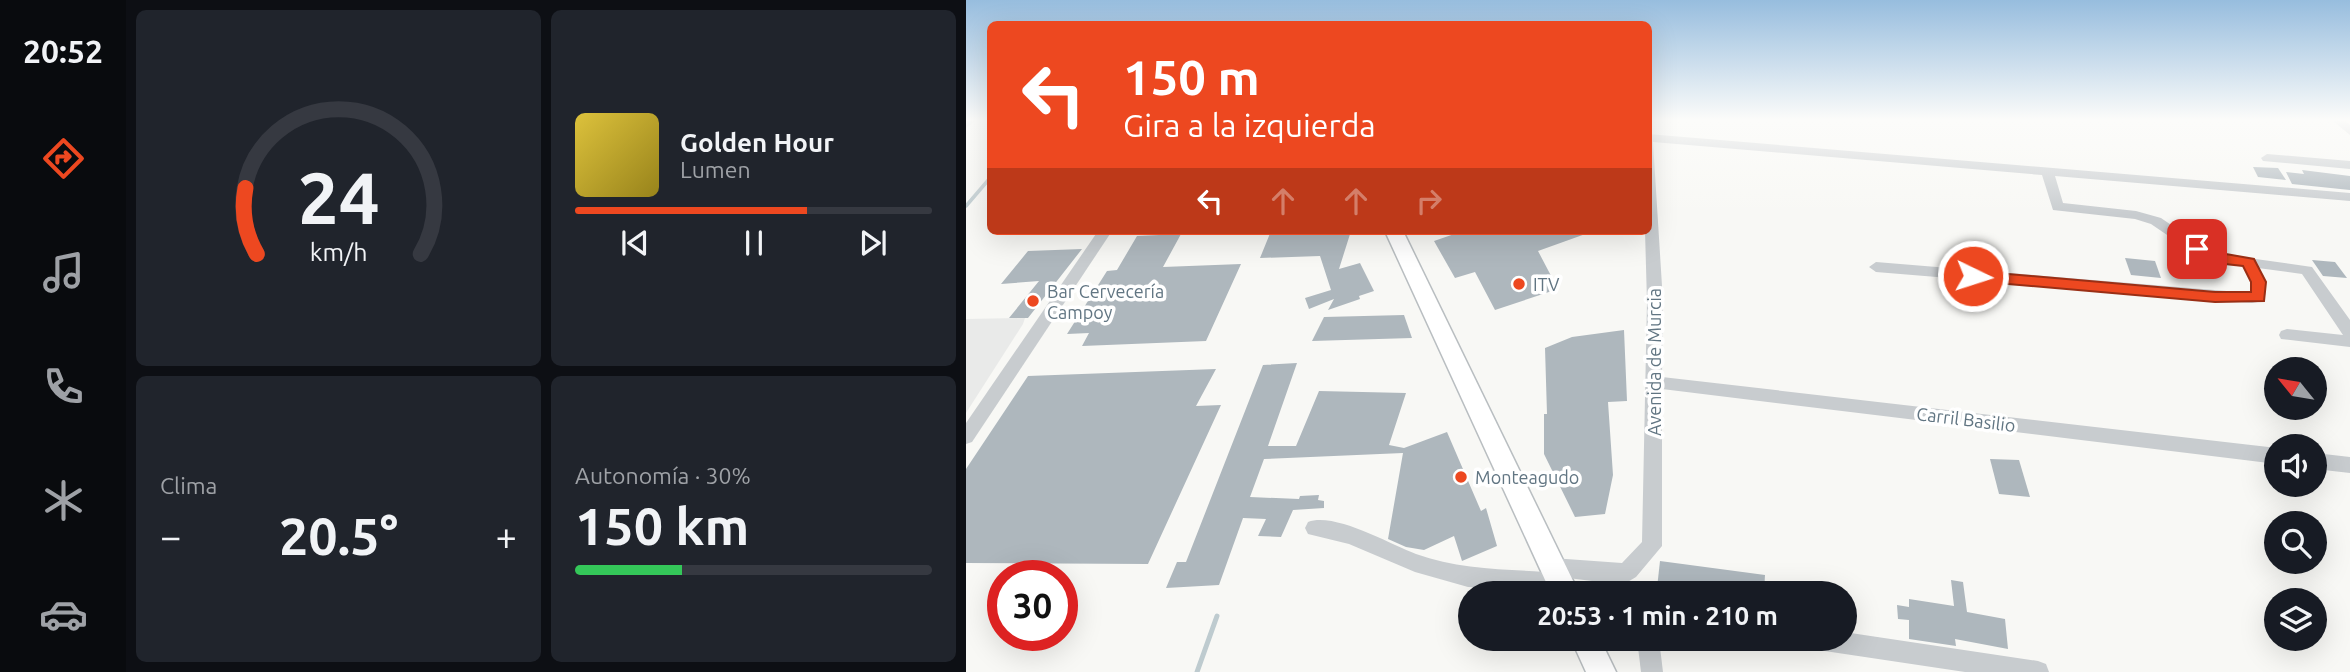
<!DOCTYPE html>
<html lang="es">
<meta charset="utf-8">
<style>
:root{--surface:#171b24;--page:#20242c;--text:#f1f3f6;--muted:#9ea1a6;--line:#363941;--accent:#ed4820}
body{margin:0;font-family:Ubuntu,sans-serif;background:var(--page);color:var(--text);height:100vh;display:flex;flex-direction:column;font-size:26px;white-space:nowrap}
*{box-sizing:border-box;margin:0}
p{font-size:23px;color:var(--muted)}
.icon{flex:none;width:38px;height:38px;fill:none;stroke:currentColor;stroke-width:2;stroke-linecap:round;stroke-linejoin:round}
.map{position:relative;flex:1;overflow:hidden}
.panel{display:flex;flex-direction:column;gap:10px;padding:10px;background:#0d0f14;width:840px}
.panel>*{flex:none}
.banner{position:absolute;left:21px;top:21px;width:665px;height:214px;border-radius:10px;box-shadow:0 7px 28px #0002;background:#ed4820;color:#fff;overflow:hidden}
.needle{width:46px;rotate:300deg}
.buttons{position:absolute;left:1298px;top:357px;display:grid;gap:14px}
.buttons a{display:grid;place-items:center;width:63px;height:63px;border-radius:50%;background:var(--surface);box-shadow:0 7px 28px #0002;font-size:35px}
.speed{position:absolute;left:21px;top:560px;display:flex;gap:14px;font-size:35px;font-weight:700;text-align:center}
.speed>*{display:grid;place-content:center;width:91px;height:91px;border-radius:50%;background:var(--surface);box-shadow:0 7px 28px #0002;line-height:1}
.speed .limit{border:10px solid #d22;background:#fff;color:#111}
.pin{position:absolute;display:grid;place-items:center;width:60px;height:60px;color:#fff;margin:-30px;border-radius:14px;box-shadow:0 4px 10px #0006}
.me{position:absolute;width:77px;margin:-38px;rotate:94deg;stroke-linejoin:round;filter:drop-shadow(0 0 5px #0008)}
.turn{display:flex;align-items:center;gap:24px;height:147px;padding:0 21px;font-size:32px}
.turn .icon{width:91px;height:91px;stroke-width:2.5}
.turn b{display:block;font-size:49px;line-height:60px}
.lanes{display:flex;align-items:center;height:66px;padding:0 21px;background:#0003;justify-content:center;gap:35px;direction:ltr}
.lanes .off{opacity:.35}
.big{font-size:52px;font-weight:600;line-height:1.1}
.panel .card{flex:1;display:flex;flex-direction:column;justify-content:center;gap:10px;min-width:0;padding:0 24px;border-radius:10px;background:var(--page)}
.panel .dial{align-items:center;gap:0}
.dial svg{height:182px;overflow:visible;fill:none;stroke:var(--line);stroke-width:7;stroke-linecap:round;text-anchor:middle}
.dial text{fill:var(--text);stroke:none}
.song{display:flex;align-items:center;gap:21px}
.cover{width:84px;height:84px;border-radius:10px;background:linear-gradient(135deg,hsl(50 70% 55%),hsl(50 70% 35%))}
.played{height:7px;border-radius:4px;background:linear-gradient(90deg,var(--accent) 65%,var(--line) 65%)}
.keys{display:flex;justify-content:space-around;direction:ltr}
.heat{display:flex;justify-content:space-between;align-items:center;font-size:38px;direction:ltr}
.charge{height:10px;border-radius:5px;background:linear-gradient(90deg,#34c759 30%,var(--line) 0)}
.panel .tiles{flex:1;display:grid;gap:10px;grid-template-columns:repeat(2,1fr)}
.trip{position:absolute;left:492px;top:581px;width:399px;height:70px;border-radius:35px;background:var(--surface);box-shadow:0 7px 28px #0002;font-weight:600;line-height:70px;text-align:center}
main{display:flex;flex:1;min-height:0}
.tabs{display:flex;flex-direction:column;width:126px;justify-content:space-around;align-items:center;background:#090b0e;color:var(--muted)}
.tabs .icon{width:49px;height:49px}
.tabs .current{color:var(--accent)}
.tabs b{font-size:32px;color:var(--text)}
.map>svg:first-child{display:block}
.built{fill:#e9eae9}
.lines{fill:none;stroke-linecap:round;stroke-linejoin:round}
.stream-far1{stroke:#becbcf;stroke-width:3.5}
.stream{stroke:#becbcf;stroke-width:5}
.building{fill:#aeb7bd}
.major-casing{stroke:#b9bec1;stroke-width:3}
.minor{fill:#c8cccf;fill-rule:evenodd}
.major{fill:#fff;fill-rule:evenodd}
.route{fill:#ed4820;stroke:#9a2f15;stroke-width:2}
.poi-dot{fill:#ed4820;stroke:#fff;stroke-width:2.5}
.labels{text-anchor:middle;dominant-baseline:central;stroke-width:7;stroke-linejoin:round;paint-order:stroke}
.poi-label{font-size:18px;fill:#617582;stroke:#fff;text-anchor:start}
.street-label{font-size:18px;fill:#617582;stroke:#fff}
</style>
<main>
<nav class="tabs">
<b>20:52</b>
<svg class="icon current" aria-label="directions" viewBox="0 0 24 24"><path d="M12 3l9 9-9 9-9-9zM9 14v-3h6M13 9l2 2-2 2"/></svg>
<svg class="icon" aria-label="music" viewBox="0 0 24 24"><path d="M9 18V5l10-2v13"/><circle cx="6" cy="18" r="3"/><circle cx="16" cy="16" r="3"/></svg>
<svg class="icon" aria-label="phone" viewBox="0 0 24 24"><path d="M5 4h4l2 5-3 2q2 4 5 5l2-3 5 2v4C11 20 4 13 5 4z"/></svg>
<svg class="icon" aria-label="climate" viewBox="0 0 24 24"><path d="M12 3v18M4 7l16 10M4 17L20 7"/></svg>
<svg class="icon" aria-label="car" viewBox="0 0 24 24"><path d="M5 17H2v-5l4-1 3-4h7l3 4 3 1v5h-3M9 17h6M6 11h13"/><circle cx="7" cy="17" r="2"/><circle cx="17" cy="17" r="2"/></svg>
</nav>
<section class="panel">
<div class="tiles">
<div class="card dial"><svg viewBox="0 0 100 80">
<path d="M14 69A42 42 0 1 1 86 69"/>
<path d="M14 69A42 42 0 0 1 9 40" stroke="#ed4820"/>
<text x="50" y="56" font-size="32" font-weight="700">24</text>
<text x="50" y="72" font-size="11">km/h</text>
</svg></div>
<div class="card">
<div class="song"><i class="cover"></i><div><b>Golden Hour</b><p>Lumen</p></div></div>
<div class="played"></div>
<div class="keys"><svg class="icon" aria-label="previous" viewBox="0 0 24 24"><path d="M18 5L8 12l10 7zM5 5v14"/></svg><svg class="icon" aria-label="pause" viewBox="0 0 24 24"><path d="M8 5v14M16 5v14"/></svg><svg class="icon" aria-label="next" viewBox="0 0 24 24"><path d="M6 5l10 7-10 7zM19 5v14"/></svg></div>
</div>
<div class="card"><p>Clima</p>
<div class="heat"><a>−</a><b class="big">20.5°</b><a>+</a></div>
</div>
<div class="card"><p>Autonomía · 30%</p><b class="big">150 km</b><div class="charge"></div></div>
</div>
</section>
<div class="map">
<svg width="1384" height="672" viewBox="0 0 1384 672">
<rect width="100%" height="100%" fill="#f8f8f5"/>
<polygon class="built" points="59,318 57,324 0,413 0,319"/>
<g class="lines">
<polyline class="stream-far1" points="0,206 24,178"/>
<polyline class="stream" points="231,672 251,616"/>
</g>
<g class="building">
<polygon points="1287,167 1312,168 1320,180 1292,177"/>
<polygon points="1336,170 1384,176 1384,190 1326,184 1320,172 1338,174"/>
<polygon points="305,231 385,231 373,269 394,263 408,291 393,296 394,299 362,310 368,299 343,309 339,298 365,290 354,256 294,258"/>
<polygon points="497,231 625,231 625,232 572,251 592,289 529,310 509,272 489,278 468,241"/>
<polygon points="215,234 197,267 275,264 240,341 116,346 123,333 101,334 141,271 151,270 171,236"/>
<polygon points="116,249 62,318 43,318 73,281 35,284 62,251"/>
<polygon points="1159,258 1189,261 1195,278 1165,275"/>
<polygon points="1346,260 1369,262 1381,278 1357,276"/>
<polygon points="438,315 446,338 346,341 358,317"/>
<polygon points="658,330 661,401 642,402 647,475 639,514 609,517 578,454 578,414 581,414 579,348 606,337"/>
<polygon points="331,363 302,446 330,446 353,391 440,393 423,445 438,448 481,432 515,511 520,508 531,546 496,561 488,536 458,550 440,547 422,539 437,453 298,459 284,497 333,499 334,496 353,495 352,500 358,501 358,508 327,510 315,537 292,536 300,519 277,518 253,585 200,588 211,562 220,562 297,365"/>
<polygon points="250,369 230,406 255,405 182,564 0,563 0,469 62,376"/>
<polygon points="1024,459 1053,460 1064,497 1033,494"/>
<polygon points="694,561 799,575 798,593 730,593 691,588"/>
<polygon points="985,580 997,582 1001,612 1039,619 1042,649 989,639 990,646 943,639 943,620 932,619 931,605 943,607 943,599 988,606"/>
<polygon points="841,582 875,587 874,593 840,593"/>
</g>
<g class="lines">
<defs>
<g id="major">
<polygon points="419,231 437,231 613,593 585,593"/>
<polygon points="605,639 634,639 650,672 620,672"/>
</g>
</defs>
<use href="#major" class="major-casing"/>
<g class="minor">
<polygon points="0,121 9,121 0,128"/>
<polygon points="1367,121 1380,121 1384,125 1384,135"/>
<path d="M 682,134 L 1384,193 L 1384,201 L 1089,176 L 1097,203 L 1170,211 L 1195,218 L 1236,246 L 1261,255 L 1346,267 L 1384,320 L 1384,347 L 1315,339 L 1313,335 L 1315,331 L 1321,329 L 1377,335 L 1336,274 L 1292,268 C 1298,279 1303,289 1297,301 L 1286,303 L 910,272 L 903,267 L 910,262 L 1285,293 L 1285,282 L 1277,266 L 1259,264 L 1226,252 L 1185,224 L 1169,219 L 1087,210 L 1076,175 L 687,142 L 697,302 L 696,377 L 1311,448 L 1311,464 L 696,389 L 696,546 L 670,577 L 643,593 L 618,593 L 626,581 L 602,578 L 604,583 L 601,590 L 594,593 L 502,587 L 449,572 L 383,544 L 342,534 L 339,528 L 342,522 C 369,512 423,544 450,554 C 491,569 535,569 578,572 L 576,567 L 579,560 L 586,558 L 656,563 L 676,542 L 681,302 L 679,231 L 682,231 Z"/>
<polygon points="1301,154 1384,161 1384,169 1297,161 1295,158"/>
<polygon points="132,231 146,231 6,442 0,444 0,423"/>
<polygon points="1349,453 1384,457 1384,473 1349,469"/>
<polygon points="878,632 1072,661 1080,664 1083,672 999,672 852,650 844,647 841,639 878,639"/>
<polygon points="671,639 693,639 697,672 675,672"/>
</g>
<use href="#major" class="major"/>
</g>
<linearGradient id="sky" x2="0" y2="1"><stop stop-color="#97bdde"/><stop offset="0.56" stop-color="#fcfcfa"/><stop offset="1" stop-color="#fcfcfa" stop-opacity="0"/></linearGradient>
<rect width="1384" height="215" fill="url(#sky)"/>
<polygon class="route" points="1231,245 1260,254 1288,259 1300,282 1298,301 1249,302 1007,281 999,276 1007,271 1249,292 1285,292 1285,282 1277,266 1259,264 1226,252 1224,249"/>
<g class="poi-dot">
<circle cx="553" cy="284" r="7"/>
<circle cx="67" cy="301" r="7"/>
<circle cx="495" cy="477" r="7"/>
</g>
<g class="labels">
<g class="poi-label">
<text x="567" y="284">ITV</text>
<text x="81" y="291">Bar Cervecería<tspan x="81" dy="21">Campoy</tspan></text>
<text x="509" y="477">Monteagudo</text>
</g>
<g class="street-label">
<text transform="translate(688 362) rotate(-90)">Avenida de Murcia</text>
<text transform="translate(1000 419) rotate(7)">Carril Basilio</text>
</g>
</g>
</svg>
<div class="buttons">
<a><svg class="needle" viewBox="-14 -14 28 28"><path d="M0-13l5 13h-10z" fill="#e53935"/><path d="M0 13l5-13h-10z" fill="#9ea1a6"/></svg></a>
<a><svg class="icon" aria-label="sound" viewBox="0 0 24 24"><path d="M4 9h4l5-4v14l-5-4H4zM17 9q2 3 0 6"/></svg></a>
<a><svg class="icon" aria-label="search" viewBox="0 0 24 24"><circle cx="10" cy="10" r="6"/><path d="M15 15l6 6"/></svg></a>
<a><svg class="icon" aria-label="layers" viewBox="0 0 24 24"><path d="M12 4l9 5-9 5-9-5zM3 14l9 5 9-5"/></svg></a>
</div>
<div class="speed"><div class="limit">30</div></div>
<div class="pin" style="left:1231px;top:249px;background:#d93025"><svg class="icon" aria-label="arrive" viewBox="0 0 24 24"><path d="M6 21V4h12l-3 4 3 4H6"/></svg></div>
<svg class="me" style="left:1007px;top:276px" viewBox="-20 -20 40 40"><circle r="17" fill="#ed4820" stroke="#fff" stroke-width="3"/><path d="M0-11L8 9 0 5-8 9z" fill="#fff"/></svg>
<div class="trip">20:53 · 1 min · 210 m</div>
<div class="banner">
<div class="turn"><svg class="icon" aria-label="left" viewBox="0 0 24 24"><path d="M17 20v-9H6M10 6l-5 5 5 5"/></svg><div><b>150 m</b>Gira a la izquierda</div></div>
<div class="lanes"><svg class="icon" aria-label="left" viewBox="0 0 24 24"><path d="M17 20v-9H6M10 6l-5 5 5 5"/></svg><svg class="icon off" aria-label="ahead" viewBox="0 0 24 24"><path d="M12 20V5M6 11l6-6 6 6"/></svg><svg class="icon off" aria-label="ahead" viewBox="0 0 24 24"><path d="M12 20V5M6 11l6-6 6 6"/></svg><svg class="icon off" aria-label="right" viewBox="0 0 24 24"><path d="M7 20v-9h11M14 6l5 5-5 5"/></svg></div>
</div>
</div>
</main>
